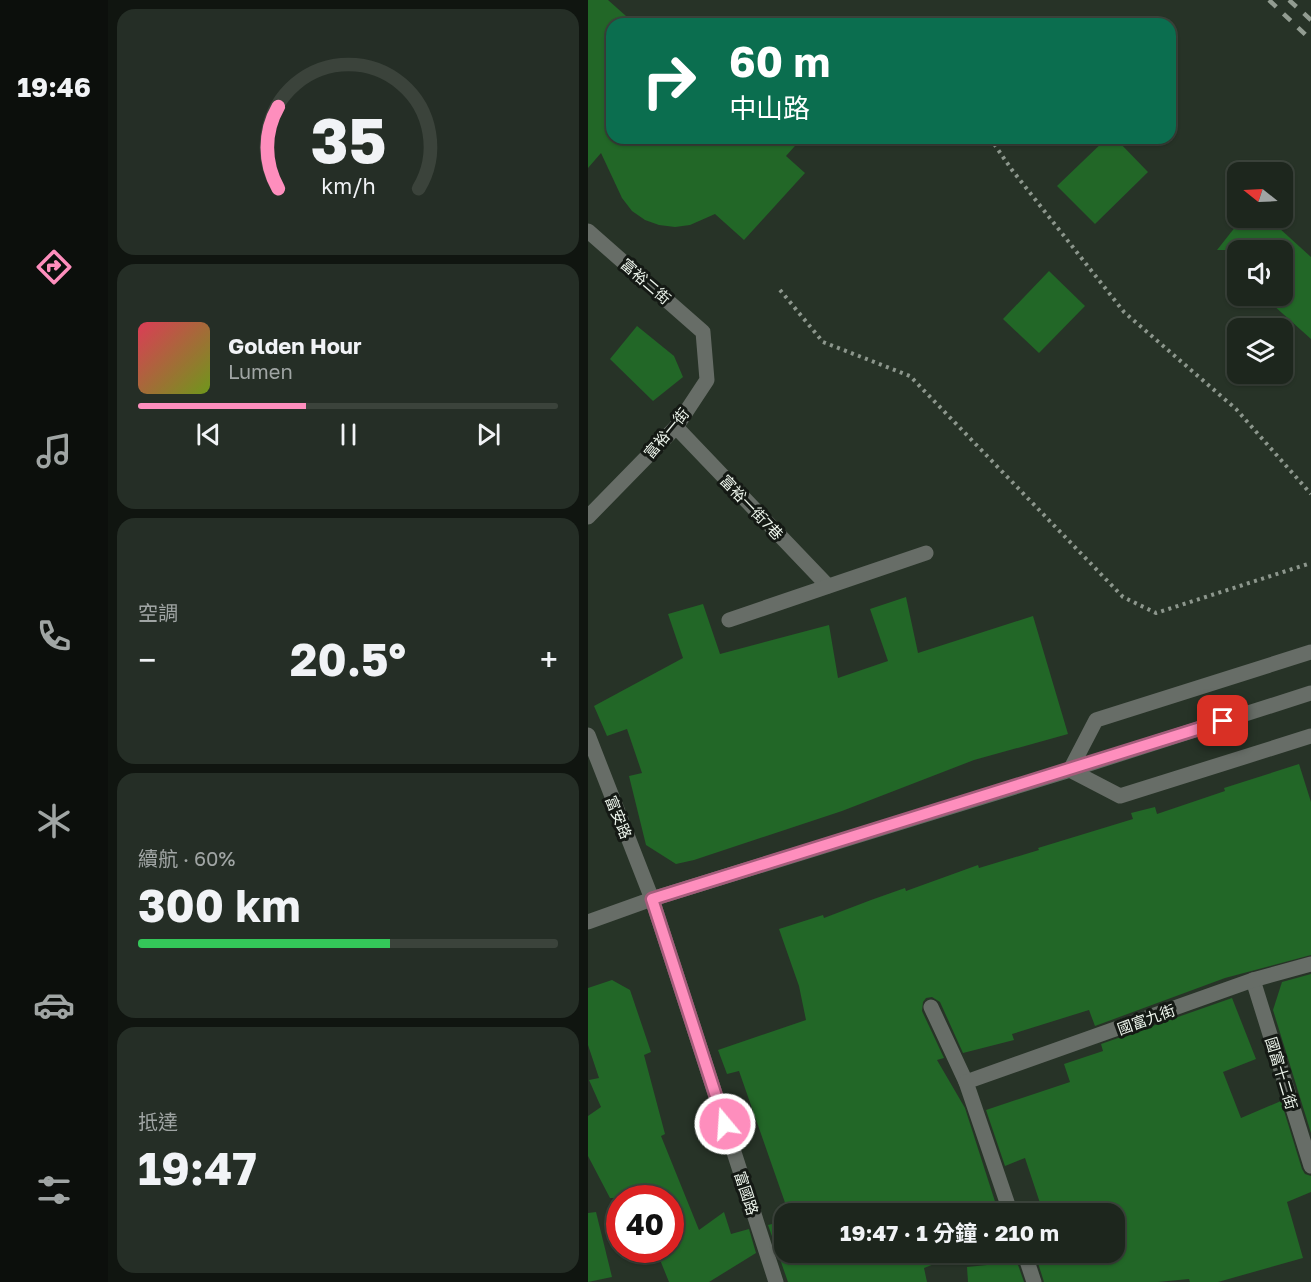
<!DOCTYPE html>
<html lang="zh-TW">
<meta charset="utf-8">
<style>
:root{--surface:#1d261d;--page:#252e26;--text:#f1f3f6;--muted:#a0a5a4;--line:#3b433b;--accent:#fe8ebd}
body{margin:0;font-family:"Golos Text","Noto Sans TC",sans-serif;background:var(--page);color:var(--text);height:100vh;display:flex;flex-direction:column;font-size:22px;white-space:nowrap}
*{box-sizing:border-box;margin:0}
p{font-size:20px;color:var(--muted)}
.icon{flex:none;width:33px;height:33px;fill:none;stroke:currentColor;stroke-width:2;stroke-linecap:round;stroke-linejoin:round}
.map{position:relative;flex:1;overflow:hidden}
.side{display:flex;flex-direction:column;gap:9px;padding:9px;background:#101510;width:480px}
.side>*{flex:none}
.hud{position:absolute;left:18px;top:18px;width:570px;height:126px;border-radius:18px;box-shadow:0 2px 4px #0004,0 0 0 2px var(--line);background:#0b6e4f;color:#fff;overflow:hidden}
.needle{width:39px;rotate:288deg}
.fabs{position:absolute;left:639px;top:162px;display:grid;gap:12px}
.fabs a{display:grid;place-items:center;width:66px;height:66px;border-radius:12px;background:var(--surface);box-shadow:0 2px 4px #0004,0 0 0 2px var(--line);font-size:30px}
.speed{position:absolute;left:18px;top:1185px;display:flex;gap:12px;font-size:30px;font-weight:700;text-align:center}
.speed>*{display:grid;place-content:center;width:78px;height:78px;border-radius:50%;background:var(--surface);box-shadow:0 2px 4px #0004,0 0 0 2px var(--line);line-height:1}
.speed .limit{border:9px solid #d22;background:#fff;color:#111}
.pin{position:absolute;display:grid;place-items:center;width:51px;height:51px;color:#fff;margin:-26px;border-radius:12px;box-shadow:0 3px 9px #0006}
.me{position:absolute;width:66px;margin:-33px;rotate:342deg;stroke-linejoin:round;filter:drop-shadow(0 0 4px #0008)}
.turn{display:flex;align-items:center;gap:21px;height:126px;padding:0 24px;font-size:27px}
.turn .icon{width:78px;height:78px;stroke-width:2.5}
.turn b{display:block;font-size:42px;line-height:51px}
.big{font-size:45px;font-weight:700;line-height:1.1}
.side .card{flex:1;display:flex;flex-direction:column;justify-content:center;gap:9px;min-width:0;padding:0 21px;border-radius:18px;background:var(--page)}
.side .dial{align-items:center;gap:0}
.dial svg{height:156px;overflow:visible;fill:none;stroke:var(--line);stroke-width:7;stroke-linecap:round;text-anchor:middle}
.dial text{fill:var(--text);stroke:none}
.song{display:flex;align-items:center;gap:18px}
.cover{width:72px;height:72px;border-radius:9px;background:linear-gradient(135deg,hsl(350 70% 55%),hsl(80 70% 35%))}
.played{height:6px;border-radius:3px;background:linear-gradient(90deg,var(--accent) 40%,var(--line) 40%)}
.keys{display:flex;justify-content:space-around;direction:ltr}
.heat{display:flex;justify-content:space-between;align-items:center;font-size:33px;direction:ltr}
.charge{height:9px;border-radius:4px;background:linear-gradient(90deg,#34c759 60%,var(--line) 0)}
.trip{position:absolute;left:186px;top:1203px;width:351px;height:60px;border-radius:18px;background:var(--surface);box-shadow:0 2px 4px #0004,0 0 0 2px var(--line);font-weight:700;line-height:60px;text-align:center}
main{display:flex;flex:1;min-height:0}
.dock{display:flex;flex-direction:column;width:108px;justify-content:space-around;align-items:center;background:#0c0f0c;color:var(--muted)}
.dock .icon{width:42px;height:42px}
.dock .selected{color:var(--accent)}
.dock b{font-size:27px;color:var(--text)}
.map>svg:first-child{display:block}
.building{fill:#226727}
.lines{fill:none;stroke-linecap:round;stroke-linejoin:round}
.path{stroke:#8d978d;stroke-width:4;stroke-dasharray:3 4.5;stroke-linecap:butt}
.minor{stroke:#676d67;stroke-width:15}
.rail{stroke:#929c91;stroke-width:4.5;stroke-dasharray:10 10;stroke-linecap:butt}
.route-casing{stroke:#a55c7b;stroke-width:15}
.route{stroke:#fe8ebd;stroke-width:10}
.labels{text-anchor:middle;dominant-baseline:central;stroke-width:6;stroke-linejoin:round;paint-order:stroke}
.street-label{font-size:15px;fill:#edf5ec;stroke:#141914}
</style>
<main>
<nav class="dock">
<b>19:46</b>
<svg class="icon selected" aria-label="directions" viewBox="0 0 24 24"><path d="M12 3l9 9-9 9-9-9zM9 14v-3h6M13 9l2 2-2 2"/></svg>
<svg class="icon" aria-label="music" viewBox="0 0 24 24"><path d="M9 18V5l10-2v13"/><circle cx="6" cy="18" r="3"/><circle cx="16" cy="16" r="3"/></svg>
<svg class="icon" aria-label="phone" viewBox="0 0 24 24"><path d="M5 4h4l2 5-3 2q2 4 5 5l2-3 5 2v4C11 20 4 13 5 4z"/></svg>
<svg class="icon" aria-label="climate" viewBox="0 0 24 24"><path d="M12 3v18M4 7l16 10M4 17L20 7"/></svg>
<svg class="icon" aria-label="car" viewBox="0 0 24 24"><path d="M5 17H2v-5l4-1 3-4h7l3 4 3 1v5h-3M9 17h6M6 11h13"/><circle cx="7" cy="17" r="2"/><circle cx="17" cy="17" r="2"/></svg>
<svg class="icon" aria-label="filters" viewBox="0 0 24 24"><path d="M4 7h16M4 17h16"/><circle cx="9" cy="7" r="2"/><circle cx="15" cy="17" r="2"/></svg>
</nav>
<section class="side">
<div class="card dial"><svg viewBox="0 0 100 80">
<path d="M14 69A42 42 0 1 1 86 69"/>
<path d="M14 69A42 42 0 0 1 14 27" stroke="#fe8ebd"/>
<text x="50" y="56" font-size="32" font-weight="700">35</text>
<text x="50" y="72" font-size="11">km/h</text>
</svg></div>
<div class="card">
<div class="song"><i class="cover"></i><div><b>Golden Hour</b><p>Lumen</p></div></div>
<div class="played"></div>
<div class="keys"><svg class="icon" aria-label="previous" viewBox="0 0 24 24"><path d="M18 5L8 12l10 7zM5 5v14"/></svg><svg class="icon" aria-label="pause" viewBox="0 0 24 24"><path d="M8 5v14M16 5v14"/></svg><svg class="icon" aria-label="next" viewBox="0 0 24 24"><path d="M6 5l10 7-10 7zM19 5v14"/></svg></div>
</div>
<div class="card"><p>空調</p>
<div class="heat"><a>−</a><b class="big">20.5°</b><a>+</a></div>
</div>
<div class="card"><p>續航 · 60%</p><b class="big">300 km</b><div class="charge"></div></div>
<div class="card"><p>抵達</p><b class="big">19:47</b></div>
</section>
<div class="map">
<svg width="723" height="1282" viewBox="0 0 723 1282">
<rect width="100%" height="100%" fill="#273327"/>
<g class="building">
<polygon points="0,0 20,0 47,24 24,24 24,138 214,138 198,156 217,173 156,240 127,214 102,225 87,227 71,225 57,220 44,211 34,198 13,153 0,168"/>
<polygon points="519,138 527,138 560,172 507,224 469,186"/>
<polygon points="658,218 680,218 723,257 723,339 675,296 694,296 694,250 629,250 648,226"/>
<polygon points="461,271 497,306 451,353 415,319"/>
<polygon points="49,326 86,356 95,377 65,401 22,359"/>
<polygon points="318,597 330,653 445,616 480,734 386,760 254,811 106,860 88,864 58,845 41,776 54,773 39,729 19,736 6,706 95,658 80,614 115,604 132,654 241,625 250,678 300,661 282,609"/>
<polygon points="711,764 723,802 723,955 637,978 507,1026 501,1010 424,1034 426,1040 375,1053 352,1002 344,997 338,998 335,1002 334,1011 356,1058 349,1060 377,1108 411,1214 201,1214 151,1071 139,1074 130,1050 218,1020 211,986 191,929 235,915 236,918 283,900 317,888 318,891 390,865 391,868 451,850 450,848 545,819 543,813 567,807 569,814 637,791 636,788"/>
<polygon points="723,974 723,1133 685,1010 694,982"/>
<polygon points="24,980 42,990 63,1052 56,1055 77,1134 73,1136 111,1230 136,1212 143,1234 161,1229 168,1253 121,1282 81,1282 68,1250 82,1250 82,1198 22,1198 0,1156 0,1116 13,1107 1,1080 11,1078 0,1045 0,988"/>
<polygon points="644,998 668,1059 635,1072 653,1118 693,1101 714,1169 717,1174 723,1176 723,1192 699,1202 715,1258 630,1282 602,1282 601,1279 570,1282 456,1282 449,1260 526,1252 526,1214 473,1214 469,1201 453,1206 437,1158 417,1166 398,1110 482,1082 476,1064 515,1051 513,1044"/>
<polygon points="8,1212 24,1277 0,1282 0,1213"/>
<polygon points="196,1221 196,1252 377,1252 336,1268 339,1282 200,1282 180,1225"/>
<polygon points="429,1262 436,1282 380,1282 379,1267"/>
</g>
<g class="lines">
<g class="path">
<polyline points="402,138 424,170 536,312 648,409 723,494"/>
<polyline points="192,290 235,342 322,376 535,597 568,613 723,563"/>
</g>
<g class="minor">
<polyline points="0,231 115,332 119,380 88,427 0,517"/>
<polyline points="88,427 240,586"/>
<polyline points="141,620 338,553"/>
<polyline points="0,735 64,899 188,1282"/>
<polyline points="482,770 508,720 723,652"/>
<polyline points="482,770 532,796 723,736"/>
<polyline points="0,922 64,899 482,770 723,693"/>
<polyline points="665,980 723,1166"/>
<polyline points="343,1007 378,1082"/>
<polyline points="423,1214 378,1082 665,980 723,964"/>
<polyline points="436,1252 446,1282"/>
</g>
<g class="rail">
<polyline points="681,0 723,40"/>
<polyline points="701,0 723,20"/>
</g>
</g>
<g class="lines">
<defs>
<polyline id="route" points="137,1124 64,899 635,721"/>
</defs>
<use href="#route" class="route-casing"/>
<use href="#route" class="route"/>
</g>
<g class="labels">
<g class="street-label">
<text transform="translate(58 281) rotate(41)">富裕二街</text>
<text transform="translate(78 433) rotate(-50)">富裕一街</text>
<text transform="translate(164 507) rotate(46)">富裕一街7巷</text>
<text transform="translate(31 817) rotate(68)">富安路</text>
<text transform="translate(558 1019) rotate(-20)">國富九街</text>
<text transform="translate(694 1073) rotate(73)">國富十二街</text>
<text transform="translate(159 1193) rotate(72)">富國路</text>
</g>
</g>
</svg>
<div class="fabs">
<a><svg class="needle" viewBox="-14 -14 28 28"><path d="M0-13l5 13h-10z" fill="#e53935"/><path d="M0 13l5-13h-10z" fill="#a0a5a4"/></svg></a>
<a><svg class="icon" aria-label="sound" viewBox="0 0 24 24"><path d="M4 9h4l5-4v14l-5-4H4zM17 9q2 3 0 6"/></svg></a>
<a><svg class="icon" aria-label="layers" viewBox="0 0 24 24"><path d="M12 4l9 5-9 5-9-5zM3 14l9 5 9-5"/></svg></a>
</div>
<div class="speed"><div class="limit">40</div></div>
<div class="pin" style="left:635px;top:721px;background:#d93025"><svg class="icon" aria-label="arrive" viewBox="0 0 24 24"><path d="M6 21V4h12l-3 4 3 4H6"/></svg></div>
<svg class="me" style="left:137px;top:1124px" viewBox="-20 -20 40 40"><circle r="17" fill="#fe8ebd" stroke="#fff" stroke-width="3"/><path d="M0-11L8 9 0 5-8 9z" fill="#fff"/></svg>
<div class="trip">19:47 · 1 分鐘 · 210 m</div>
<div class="hud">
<div class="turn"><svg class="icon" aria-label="right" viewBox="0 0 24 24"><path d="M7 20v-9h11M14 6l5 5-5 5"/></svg><div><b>60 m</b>中山路</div></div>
</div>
</div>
</main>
